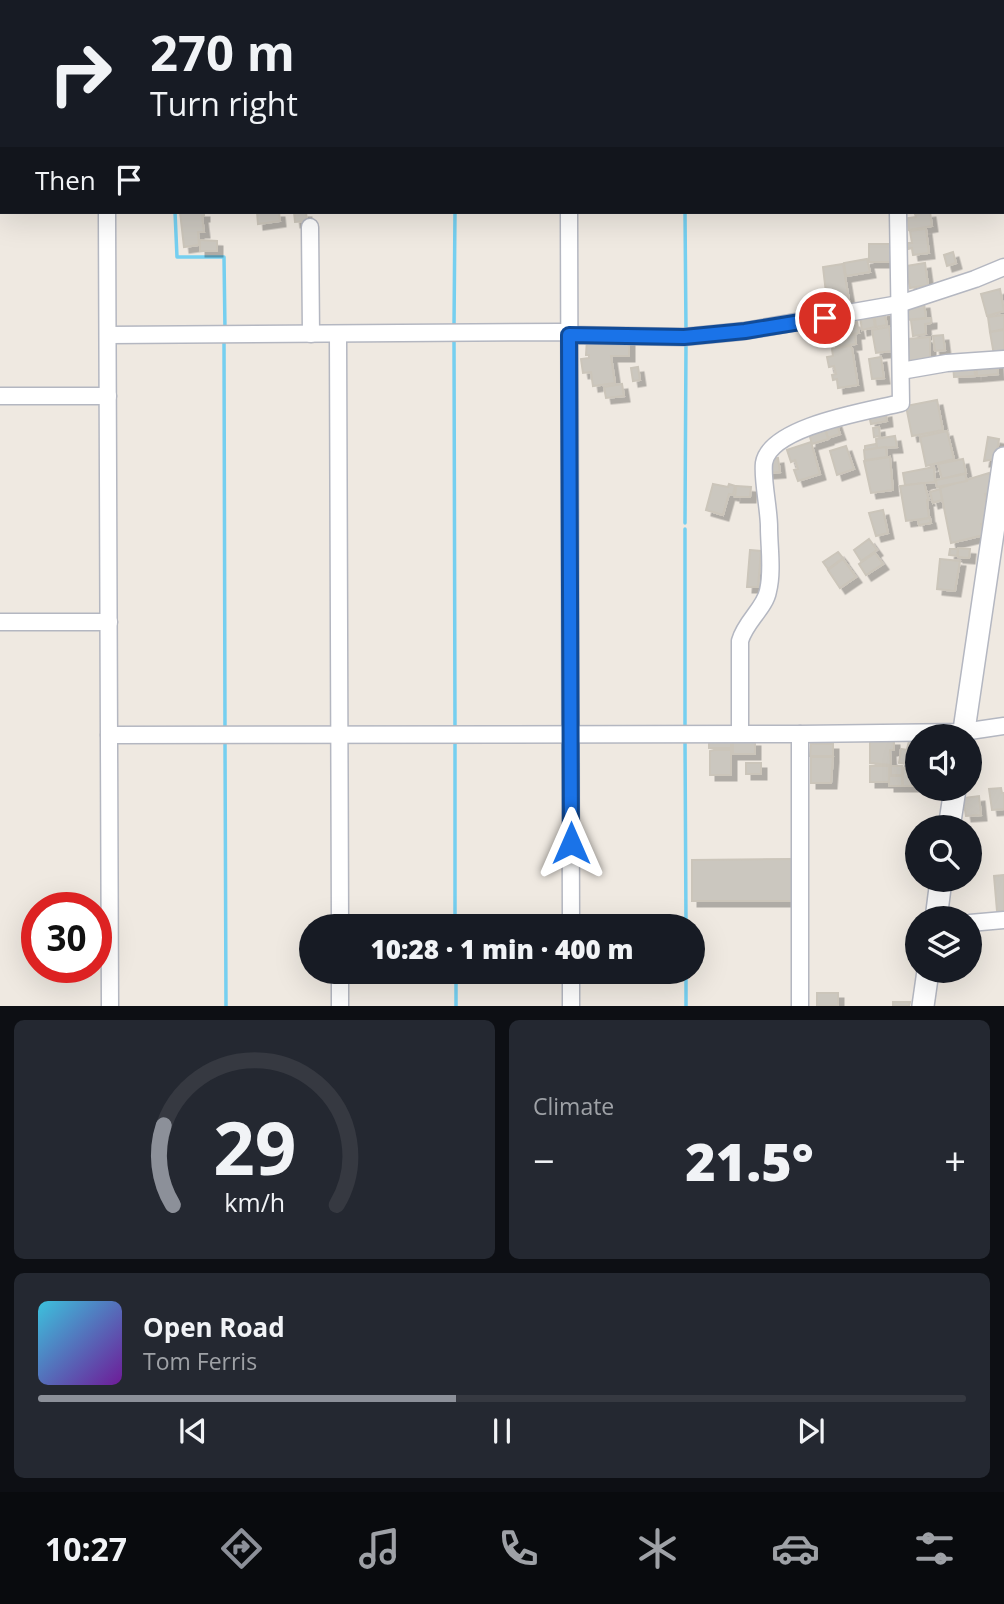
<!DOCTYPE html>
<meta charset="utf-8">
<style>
:root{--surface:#171b24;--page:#242831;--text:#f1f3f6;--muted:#9ea1a6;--line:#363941;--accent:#8c9099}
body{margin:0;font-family:"Open Sans",sans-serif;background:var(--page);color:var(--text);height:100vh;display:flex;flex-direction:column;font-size:26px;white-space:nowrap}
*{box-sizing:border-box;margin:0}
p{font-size:23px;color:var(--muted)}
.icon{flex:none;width:38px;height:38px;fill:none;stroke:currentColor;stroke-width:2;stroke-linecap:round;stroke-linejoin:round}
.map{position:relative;height:1006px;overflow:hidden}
.side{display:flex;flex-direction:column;gap:14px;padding:14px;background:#0d0f14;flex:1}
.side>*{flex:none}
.banner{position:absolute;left:0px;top:0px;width:1004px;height:214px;box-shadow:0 7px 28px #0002;background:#171b24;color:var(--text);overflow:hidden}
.buttons{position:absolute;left:905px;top:724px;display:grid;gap:14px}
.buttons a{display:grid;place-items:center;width:77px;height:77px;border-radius:50%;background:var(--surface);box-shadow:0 7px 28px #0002;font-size:35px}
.speed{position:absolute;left:21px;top:892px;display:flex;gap:14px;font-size:35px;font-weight:700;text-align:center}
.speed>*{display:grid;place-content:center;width:91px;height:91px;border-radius:50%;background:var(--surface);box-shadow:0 7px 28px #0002;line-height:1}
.speed .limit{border:10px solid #d22;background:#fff;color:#111}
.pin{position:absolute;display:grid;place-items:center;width:60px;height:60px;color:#fff;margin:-30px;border:4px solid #fff;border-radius:50%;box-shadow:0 2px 7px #0007}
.me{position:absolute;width:77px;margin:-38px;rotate:0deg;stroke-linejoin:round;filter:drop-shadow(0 0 5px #0008)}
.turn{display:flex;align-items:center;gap:24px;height:147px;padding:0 35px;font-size:32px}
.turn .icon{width:91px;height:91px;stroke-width:2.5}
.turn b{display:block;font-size:49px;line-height:60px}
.then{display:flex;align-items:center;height:66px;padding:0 35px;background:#0003;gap:14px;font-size:26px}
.big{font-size:52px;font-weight:800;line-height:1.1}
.side .widget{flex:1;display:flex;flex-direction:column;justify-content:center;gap:10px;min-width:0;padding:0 24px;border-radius:10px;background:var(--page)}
.side .dial{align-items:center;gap:0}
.dial svg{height:182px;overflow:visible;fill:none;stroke:var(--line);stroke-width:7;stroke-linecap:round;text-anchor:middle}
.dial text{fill:var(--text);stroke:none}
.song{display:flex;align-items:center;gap:21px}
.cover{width:84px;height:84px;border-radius:10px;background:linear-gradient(135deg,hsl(190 70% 55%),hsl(280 70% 35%))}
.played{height:7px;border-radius:4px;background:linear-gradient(90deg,var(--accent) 45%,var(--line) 45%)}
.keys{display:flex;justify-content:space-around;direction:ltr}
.heat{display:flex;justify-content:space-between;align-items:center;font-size:38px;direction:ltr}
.side .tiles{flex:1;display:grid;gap:14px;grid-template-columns:1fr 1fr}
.widget:last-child{grid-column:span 2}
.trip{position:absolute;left:299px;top:914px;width:406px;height:70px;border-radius:35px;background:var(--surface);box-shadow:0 7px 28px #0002;font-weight:800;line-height:70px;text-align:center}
.tabs{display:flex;height:112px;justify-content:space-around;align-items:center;background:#090b0e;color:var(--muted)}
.tabs .icon{width:49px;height:49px}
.tabs .selected{color:var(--accent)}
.tabs b{font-size:32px;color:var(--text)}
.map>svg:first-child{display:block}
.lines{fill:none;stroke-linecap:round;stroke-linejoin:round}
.stream{stroke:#75cff0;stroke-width:3.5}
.building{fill:#cbc7bf;stroke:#cbc5ba;stroke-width:2;filter:url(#shadow)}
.street-casing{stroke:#b4b7c1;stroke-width:19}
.secondary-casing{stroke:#b4b7c1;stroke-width:24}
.street{stroke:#fff;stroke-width:16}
.secondary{stroke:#fff;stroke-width:21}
.route-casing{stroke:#114b97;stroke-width:18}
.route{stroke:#1a73e8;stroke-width:12}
</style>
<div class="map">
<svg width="1004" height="1006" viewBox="0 0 1004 1006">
<defs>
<filter id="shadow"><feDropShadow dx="5.5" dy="5.5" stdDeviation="0" flood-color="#0004"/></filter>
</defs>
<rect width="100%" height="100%" fill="#efe9e1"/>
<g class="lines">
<g class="stream">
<polyline points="0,90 2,90"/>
<polyline points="175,212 177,257 224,257 225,330"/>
<polyline points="685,212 686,331"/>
<polyline points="454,327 455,212"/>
<polyline points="454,339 455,729"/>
<polyline points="224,340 225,730"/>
<polyline points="685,523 686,342"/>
<polyline points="685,727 685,529"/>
<polyline points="455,739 455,926"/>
<polyline points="685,739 686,926"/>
<polyline points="225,741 226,1006"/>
<polyline points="456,971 456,1006"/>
<polyline points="686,971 686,1006"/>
</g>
</g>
<g class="building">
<polygon points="180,212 204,212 204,216 202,216 204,232 198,232 199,245 184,247"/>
<polygon points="257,212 279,212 280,221 258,224"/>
<polygon points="294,212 306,212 307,221 295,222"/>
<polygon points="930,212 932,226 909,230 908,218 916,217 915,214"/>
<polygon points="926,229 929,253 913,255 912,248 908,249 907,243 912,243 910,231"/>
<polygon points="200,240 217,241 217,251 200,251"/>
<rect x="869" y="244" width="23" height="18"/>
<polygon points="953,252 956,263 947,266 944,255"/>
<polygon points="867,259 870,272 846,276 844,263"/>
<polygon points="925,263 928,285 910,288 906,266"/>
<polygon points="843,264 850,306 828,310 823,267"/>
<polygon points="1000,289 1004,311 987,316 981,294"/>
<polygon points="924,303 926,318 907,320 905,305"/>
<polygon points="884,311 887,325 876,327 874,312"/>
<polygon points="873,314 875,327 862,330 860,316"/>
<polygon points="1004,315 1004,329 990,332 988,317"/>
<polygon points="931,318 931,323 925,324 926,334 913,336 911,320"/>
<polygon points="848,320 848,323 857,322 859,333 836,336 834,322"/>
<polygon points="889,327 893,351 876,353 872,330"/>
<polygon points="1004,330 1004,354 994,355 990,332"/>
<polygon points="855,334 856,344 836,347 835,338"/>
<polygon points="943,335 945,350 935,351 933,336"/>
<polygon points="930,337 930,358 908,361 908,339"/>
<polygon points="587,339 629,340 629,356 611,356 615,383 593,386 591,372 583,373 581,359 589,358 589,355 586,355"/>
<polygon points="849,346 852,348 858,385 838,388 837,379 833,380 832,375 836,374 834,366 829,367 827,357 833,356 832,349"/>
<polygon points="881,357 884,378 872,379 869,359"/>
<polygon points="997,361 998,374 977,376 976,363"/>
<polygon points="974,363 975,376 954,377 953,365"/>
<polygon points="638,367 640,380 633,381 631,368"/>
<polygon points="622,384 624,396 606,398 604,387"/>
<polygon points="937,400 943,430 912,436 906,406"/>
<polygon points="886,412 887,421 871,424 869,415"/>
<polygon points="836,422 840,434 828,438 825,426"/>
<polygon points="824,425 828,439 812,444 808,430"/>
<polygon points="879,427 880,436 874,437 873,428"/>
<polygon points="947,431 954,459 926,466 920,437"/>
<polygon points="895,436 897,447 877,448 876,439"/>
<polygon points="988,437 999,439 996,459 984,461"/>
<polygon points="811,442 820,474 798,481 794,470 798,469 795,460 791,462 787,450"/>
<polygon points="876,444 877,448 865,450 865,446"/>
<polygon points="846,446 854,469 837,475 830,451"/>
<polygon points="886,447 887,457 865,460 864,450"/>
<polygon points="890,457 893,490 871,493 864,461"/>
<polygon points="778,458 780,472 768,473 766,460"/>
<polygon points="963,459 966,473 942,479 938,464"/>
<polygon points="934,467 935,482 905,485 903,473"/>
<polygon points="989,473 992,484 991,493 985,494 989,509 986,523 981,524 984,535 951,543 940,488"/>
<polygon points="965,474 967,481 937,487 936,480"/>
<polygon points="924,483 929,500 927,500 929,518 906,521 900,486"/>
<polygon points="713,484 728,487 729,484 735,486 733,495 729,494 723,515 706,510"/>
<polygon points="736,486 751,487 750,497 735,497"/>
<polygon points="940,489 942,500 933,503 930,492"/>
<polygon points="883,510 888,533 876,536 869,513"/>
<polygon points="930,518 931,523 919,525 918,520"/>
<polygon points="869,539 877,550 861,561 854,550"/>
<polygon points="958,548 970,549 969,558 958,557"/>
<polygon points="950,549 958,549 957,556 949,555"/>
<polygon points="750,550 761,551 758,587 747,587"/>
<polygon points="838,552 843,558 828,569 823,562"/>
<polygon points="875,553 883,564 866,575 859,564"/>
<polygon points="843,559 856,577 840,588 828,570"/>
<polygon points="940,559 960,561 955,591 937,589"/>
<rect x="709" y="739" width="22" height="9"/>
<polygon points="870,740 894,740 894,750 890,750 891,765 870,763"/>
<rect x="733" y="741" width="22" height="13"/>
<polygon points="909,741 917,742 916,751 907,749"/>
<polygon points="811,744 833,744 833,756 810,756"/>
<polygon points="901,749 909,750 907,764 899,763"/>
<polygon points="714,750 731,750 731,775 710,775 710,751"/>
<polygon points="910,751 917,752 917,765 908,763"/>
<polygon points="811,757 833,757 831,783 811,783"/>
<rect x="746" y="763" width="15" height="11"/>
<rect x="870" y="766" width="19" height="16"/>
<rect x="891" y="766" width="11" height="9"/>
<polygon points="903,768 915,768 917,786 903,786"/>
<rect x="889" y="776" width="13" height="10"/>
<polygon points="1001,788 1002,793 1004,793 1004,809 992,810 989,789"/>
<polygon points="979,796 981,815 966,816 963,798"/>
<polygon points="791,859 791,901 692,901 692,860"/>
<polygon points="1004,875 1004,911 997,911 994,876"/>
<rect x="817" y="993" width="21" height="13"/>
<polygon points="893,1002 910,1002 909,1006 893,1006"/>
</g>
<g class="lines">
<defs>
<g id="street">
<polyline points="180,0 183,2"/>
<polyline points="507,2 507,0"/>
<polyline points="802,2 803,0"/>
<polyline points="1003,73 1004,73"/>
<polyline points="1003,159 1004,159"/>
<polyline points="0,168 2,168"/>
<polyline points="107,212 110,1006"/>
<polyline points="569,212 571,926"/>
<polyline points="310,227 311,334"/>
<polyline points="338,334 340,926"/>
<polyline points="108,335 561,332 569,335 684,337 745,331 899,304 975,279 1004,267"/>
<polyline points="901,371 947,363 1004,359"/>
<polyline points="0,396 108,396"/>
<polyline points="0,622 109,622"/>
<path d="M 740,733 L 740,641 C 745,622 765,608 768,591 C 773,571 769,547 769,527 C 769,509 762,479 764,463 C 770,426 869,411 901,403 L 898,212"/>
<polyline points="800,734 800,1006"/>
<polyline points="109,735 800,734 963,732 1004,726"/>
<polyline points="970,923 1004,920"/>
<polyline points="571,971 571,1006"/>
<polyline points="340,1006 340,971"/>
</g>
<g id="secondary">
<polyline points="963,737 1004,458"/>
<polyline points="949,828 955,789"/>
<polyline points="936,919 941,880"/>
<polyline points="923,1006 928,971"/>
</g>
</defs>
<use href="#street" class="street-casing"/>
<use href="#secondary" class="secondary-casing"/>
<use href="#street" class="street"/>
<use href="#secondary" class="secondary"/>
</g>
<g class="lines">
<defs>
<polyline id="route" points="571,843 569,335 684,337 745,331 825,318"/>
</defs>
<use href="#route" class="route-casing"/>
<use href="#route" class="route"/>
</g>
</svg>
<div class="buttons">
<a><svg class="icon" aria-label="sound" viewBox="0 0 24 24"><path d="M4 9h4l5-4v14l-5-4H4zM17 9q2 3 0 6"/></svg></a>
<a><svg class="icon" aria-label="search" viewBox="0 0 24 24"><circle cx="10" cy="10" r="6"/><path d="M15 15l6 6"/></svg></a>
<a><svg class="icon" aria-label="layers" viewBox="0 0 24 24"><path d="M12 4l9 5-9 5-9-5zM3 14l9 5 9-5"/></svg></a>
</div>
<div class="speed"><div class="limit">30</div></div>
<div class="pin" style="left:825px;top:318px;background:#d93025"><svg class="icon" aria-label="arrive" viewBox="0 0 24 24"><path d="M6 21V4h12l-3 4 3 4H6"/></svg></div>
<svg class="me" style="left:571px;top:843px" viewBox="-20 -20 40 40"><path d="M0-17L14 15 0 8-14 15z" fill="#1a73e8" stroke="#fff" stroke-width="4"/></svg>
<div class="trip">10:28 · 1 min · 400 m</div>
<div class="banner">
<div class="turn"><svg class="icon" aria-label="right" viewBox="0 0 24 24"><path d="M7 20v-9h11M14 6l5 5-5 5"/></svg><div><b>270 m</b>Turn right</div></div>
<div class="then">Then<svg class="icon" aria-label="arrive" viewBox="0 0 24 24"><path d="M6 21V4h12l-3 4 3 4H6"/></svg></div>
</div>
</div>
<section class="side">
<div class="tiles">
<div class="widget dial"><svg viewBox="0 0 100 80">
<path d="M14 69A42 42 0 1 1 86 69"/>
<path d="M14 69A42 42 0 0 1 10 34" stroke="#8c9099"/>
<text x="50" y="56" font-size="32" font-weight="700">29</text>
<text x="50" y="72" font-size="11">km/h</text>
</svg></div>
<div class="widget"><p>Climate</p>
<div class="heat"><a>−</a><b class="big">21.5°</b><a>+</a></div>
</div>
<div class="widget">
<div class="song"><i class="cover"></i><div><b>Open Road</b><p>Tom Ferris</p></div></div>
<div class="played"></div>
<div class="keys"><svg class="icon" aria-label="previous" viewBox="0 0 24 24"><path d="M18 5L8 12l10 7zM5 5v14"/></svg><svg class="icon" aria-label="pause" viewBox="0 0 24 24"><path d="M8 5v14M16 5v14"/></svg><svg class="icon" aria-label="next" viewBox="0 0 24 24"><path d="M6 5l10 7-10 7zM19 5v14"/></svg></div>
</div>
</div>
</section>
<nav class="tabs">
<b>10:27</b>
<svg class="icon selected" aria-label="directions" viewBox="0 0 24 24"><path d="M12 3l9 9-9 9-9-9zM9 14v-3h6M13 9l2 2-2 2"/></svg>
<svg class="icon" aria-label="music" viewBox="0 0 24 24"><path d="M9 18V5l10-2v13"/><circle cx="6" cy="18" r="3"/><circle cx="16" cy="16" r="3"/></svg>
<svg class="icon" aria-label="phone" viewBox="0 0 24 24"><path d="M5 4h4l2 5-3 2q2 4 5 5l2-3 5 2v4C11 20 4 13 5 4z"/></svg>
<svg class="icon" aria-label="climate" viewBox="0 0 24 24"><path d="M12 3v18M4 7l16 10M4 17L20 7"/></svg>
<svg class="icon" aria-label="car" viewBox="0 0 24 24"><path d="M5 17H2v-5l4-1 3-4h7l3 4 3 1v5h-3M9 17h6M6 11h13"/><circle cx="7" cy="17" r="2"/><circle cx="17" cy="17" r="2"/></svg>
<svg class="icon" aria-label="filters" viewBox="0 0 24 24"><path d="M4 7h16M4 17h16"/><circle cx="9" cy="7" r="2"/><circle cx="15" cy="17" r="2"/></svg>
</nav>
